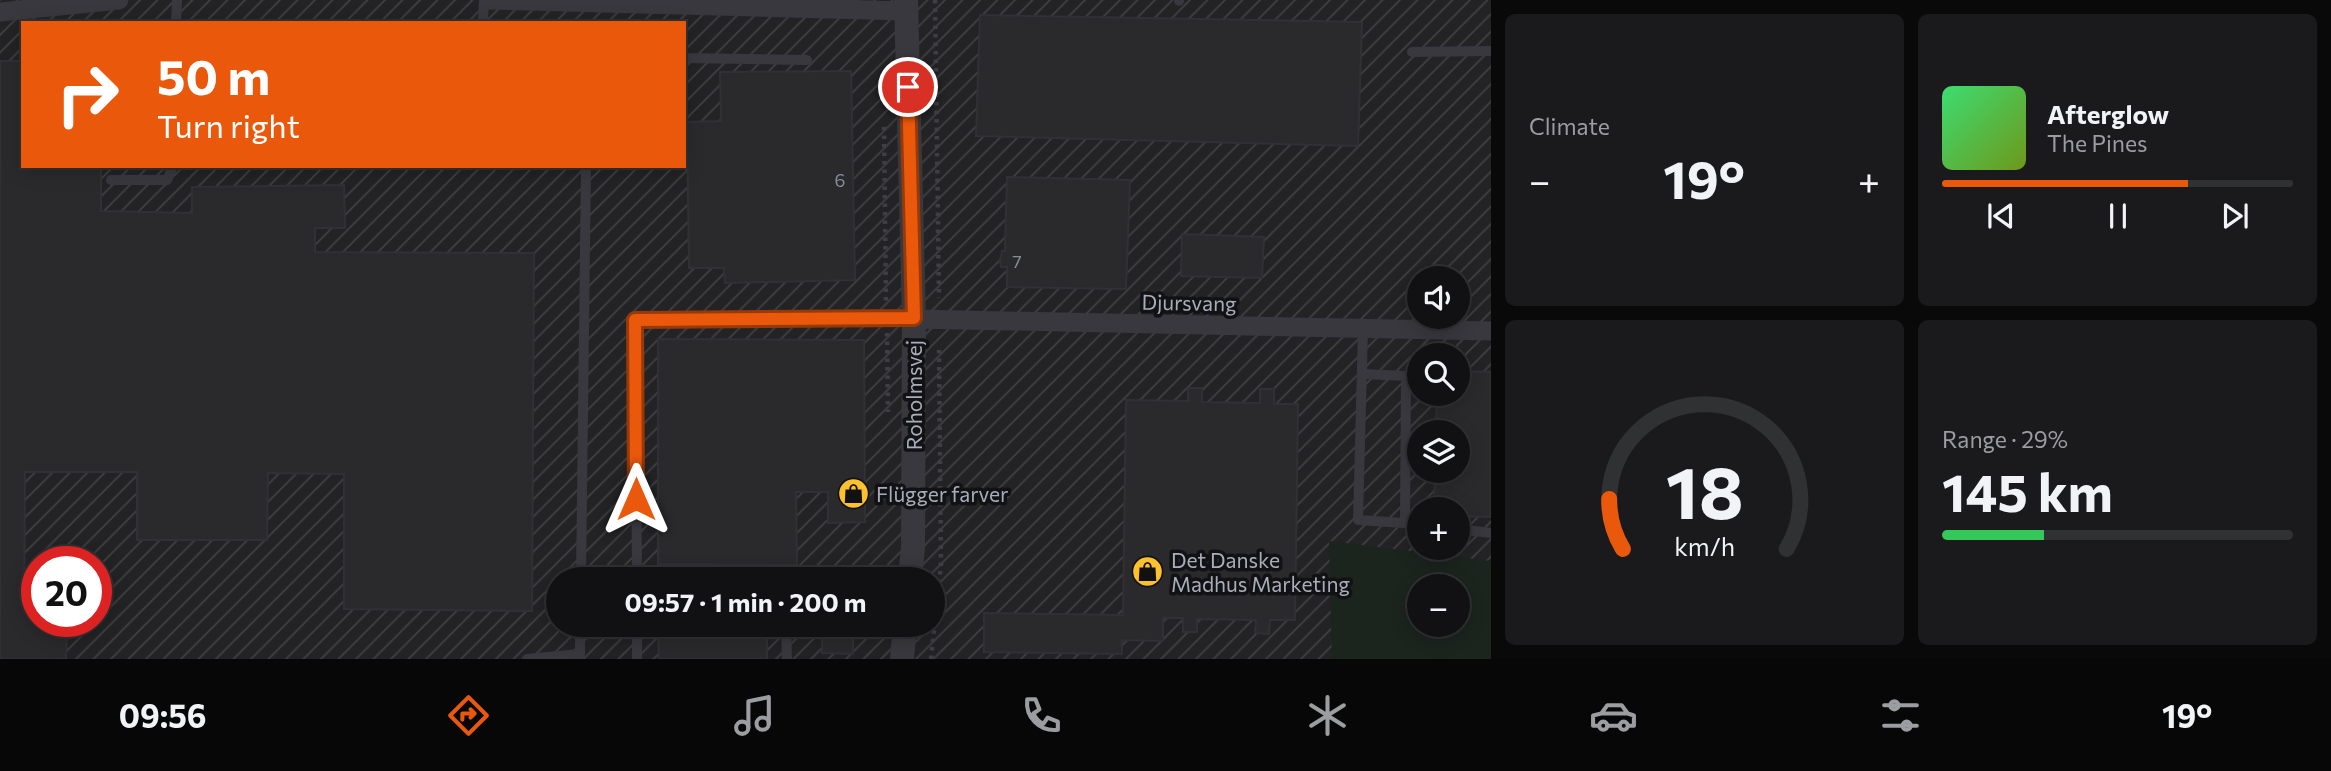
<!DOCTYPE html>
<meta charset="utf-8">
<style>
:root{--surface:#111113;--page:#1a1a1c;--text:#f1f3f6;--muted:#9c9da0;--line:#303133;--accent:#ea580c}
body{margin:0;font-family:Commissioner,sans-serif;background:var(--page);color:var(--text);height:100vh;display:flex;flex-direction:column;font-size:26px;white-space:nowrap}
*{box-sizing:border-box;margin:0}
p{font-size:23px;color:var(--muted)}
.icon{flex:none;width:38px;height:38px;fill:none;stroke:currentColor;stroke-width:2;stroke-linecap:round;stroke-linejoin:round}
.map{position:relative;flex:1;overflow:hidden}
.drawer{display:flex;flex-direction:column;gap:14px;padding:14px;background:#09090a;width:840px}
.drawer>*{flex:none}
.banner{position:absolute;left:21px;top:21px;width:665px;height:147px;border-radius:0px;box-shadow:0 4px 18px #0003,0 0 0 2px var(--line);background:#ea580c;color:#fff;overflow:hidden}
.tools{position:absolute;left:1407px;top:266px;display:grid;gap:14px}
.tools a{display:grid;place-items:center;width:63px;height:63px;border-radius:50%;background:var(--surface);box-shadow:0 4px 18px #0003,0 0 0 2px var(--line);font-size:35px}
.speed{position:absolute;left:21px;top:546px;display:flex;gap:14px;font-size:35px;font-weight:700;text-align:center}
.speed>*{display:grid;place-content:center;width:91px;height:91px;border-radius:50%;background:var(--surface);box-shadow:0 4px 18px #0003,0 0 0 2px var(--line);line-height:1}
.speed .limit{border:10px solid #d22;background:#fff;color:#111}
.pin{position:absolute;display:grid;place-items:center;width:60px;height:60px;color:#fff;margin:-30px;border:4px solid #fff;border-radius:50%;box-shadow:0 2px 7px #0007}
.me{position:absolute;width:77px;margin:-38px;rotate:0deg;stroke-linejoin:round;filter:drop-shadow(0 0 5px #0008)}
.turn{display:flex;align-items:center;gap:24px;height:147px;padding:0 21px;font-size:32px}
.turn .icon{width:91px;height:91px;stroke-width:2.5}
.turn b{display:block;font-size:49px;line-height:60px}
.big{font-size:52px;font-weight:700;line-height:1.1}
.drawer .card{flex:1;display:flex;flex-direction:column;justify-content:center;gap:10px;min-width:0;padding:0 24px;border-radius:10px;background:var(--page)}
.drawer .dial{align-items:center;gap:0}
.dial svg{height:182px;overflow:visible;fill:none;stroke:var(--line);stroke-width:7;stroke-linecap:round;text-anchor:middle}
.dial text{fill:var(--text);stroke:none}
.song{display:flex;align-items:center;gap:21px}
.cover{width:84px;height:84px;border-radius:10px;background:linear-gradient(135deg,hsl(140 70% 55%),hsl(80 70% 35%))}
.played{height:7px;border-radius:4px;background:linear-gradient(90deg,var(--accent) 70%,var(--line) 70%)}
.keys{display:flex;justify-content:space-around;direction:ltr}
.heat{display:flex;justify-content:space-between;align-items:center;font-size:38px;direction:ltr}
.charge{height:10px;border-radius:5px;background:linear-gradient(90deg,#34c759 29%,var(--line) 0)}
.drawer .tiles{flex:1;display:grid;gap:14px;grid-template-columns:repeat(2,1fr)}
.trip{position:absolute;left:546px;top:567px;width:399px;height:70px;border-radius:35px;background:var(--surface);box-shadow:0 4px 18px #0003,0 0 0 2px var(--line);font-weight:700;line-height:70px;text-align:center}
.menu{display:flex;height:112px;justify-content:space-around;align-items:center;background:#070708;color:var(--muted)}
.menu .icon{width:49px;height:49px}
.menu .selected{color:var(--accent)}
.menu b{font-size:32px;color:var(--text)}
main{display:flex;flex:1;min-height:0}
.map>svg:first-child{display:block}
.industrial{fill:url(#industrial-furrows);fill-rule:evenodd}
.green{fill:#1c241e;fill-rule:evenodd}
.building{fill:#2a2a2d;stroke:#313135;stroke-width:2}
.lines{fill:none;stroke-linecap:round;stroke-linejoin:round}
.path{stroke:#3d3f45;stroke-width:4.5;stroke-dasharray:3.5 5;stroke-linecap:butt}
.service{stroke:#38383e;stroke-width:10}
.minor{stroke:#38383e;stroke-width:19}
.tertiary{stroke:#38383e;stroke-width:24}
.route-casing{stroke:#983908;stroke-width:18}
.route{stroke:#ea580c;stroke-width:12}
.labels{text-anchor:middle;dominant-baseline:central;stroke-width:7;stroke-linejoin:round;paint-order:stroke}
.number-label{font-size:18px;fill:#888c96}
.street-label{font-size:21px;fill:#a8adba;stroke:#121214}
.poi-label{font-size:21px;fill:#a8adba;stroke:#121214;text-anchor:start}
</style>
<main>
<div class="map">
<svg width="1491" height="659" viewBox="0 0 1491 659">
<defs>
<pattern id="industrial-furrows" width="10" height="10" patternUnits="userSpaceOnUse" patternTransform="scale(1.75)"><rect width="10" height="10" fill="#232326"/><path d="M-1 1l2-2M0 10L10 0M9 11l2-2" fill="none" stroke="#404043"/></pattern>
</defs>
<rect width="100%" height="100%" fill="#171719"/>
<path class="industrial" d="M 0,0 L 1491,0 L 1491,659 L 0,659 ZM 23,23 L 684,23 L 684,166 L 23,166 ZM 1419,278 L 1458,278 L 1458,317 L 1419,317 ZM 1419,355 L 1458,355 L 1458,394 L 1419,394 ZM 1419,432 L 1458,432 L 1458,471 L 1419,471 ZM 1419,509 L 1458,509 L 1458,548 L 1419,548 ZM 37,562 L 96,562 L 96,621 L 37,621 ZM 558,579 L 933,579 L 933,625 L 558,625 ZM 1419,586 L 1458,586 L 1458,625 L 1419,625 Z"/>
<path class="green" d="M 1329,541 L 1491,561 L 1491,659 L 1332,659 ZM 1419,586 L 1458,586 L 1458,625 L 1419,625 Z"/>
<g class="building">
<polygon points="980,15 1362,22 1358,146 976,136"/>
<polygon points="0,61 23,61 23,166 101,166 101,211 192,213 192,187 344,185 345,228 315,228 315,252 534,253 532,611 344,609 344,474 268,473 267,540 137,540 137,472 25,472 24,612 37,613 37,621 67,621 66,659 0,659"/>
<polygon points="851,71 855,280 725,283 724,268 689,268 687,122 721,121 720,72"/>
<polygon points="1007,177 1130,180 1126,289 1007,287 1007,267 1001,267 1000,261 1002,251 1005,251"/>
<polygon points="1182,234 1264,237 1262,278 1181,276"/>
<polygon points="658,339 864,340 865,522 828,523 828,492 796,492 797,565 658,564"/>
<polygon points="1458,371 1491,372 1491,517 1458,516 1458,509 1434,509 1435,471 1458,471 1458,432 1436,432 1437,394 1458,394"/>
<polygon points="1188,388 1202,388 1202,402 1260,403 1260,389 1274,389 1274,404 1298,404 1295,620 1270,620 1269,634 1255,633 1256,620 1197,619 1197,632 1183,632 1183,618 1163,618 1163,641 1122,640 1122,654 984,652 984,613 1123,615 1126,400 1188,401"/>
<polygon points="658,625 767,625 767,659 659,659"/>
<polygon points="822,625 853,625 853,654 822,653"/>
</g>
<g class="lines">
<g class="path">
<polyline points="935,0 939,298"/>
<polyline points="884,127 886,304"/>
<polyline points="887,333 888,412"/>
<polyline points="931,659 941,564 939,349"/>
</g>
<g class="service">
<polyline points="1179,0 1179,1"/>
<polyline points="176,23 177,0"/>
<polyline points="483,23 484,0"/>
<polyline points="1412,52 1491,51"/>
<polyline points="684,58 807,60"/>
<polyline points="111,180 167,180 173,166"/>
<polyline points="1363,328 1358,520 1419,524"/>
<polyline points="1363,374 1406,376 1405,522"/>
<polyline points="1458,529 1491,533"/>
<polyline points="637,575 635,320 913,319"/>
<polyline points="581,579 586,166"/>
<polyline points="637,579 637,575 910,575"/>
<polyline points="786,625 787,659"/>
<polyline points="527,659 580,654 580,625"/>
<polyline points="637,659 637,625"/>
</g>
<g class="minor">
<polyline points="489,0 907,11"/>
<polyline points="0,12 119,0"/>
<polyline points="914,319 1491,331"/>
</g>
<g class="tertiary">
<polyline points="906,0 914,319 913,548 910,579"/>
<polyline points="902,659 905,625"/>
</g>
</g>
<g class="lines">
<defs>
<polyline id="route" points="636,499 635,320 914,318 908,87"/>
</defs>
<use href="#route" class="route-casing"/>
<use href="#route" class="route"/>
</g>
<defs>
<symbol id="shop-disc" viewBox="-11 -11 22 22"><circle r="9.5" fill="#fcc12c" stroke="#121214"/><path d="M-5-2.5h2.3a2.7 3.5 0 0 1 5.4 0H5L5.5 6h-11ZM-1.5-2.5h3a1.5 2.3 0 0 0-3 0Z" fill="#111"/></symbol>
</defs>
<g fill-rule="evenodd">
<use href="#shop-disc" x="836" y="476" width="35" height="35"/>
<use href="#shop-disc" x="1130" y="554" width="35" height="35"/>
</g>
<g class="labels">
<g class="number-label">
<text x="840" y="180">6</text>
<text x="1017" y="261">7</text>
</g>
<g class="street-label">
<text transform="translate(1189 302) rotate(1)">Djursvang</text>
<text transform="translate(913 395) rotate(-90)">Roholmsvej</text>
</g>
<g class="poi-label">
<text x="876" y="493">Flügger farver</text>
<text x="1171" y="559">Det Danske<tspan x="1171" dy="24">Madhus Marketing</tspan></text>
</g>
</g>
</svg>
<div class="tools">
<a><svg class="icon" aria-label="sound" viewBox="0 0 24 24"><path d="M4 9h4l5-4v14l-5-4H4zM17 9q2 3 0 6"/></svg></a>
<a><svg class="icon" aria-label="search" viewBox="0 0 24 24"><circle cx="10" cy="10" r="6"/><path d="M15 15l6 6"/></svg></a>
<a><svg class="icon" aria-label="layers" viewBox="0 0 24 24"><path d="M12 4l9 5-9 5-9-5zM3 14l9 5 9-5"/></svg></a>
<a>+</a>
<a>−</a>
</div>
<div class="speed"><div class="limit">20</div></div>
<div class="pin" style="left:908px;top:87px;background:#d93025"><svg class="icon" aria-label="arrive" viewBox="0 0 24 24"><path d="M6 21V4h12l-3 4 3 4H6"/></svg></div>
<svg class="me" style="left:636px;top:499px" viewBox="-20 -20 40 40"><path d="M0-17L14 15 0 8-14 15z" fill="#ea580c" stroke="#fff" stroke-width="4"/></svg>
<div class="trip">09:57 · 1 min · 200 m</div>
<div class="banner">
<div class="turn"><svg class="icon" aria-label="right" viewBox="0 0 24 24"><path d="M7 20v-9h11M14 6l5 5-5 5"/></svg><div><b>50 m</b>Turn right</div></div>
</div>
</div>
<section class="drawer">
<div class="tiles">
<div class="card"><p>Climate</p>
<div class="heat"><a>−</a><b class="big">19°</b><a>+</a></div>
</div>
<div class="card">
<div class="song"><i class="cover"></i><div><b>Afterglow</b><p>The Pines</p></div></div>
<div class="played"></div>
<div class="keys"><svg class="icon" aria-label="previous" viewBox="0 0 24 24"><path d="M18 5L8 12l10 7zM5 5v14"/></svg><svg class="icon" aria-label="pause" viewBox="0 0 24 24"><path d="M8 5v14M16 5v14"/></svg><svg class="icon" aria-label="next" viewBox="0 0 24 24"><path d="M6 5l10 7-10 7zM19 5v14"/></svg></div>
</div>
<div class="card dial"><svg viewBox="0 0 100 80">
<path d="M14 69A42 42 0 1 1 86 69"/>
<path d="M14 69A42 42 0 0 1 8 47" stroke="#ea580c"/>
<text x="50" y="56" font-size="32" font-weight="700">18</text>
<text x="50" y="72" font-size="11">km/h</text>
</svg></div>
<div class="card"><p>Range · 29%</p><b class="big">145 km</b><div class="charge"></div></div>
</div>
</section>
</main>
<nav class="menu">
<b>09:56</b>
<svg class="icon selected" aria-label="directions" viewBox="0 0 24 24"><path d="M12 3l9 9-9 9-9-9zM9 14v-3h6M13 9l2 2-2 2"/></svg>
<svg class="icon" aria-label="music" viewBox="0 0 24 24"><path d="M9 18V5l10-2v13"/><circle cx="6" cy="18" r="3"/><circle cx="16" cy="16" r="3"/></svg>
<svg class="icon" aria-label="phone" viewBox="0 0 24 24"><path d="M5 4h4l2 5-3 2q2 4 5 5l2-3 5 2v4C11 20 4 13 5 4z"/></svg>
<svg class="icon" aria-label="climate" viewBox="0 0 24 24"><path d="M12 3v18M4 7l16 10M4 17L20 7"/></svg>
<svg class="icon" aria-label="car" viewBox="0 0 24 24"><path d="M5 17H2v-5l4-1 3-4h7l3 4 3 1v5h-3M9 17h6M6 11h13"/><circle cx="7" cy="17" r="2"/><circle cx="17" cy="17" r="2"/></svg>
<svg class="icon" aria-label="filters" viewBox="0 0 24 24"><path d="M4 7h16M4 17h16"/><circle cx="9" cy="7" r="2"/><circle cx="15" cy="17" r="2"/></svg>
<b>19°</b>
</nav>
